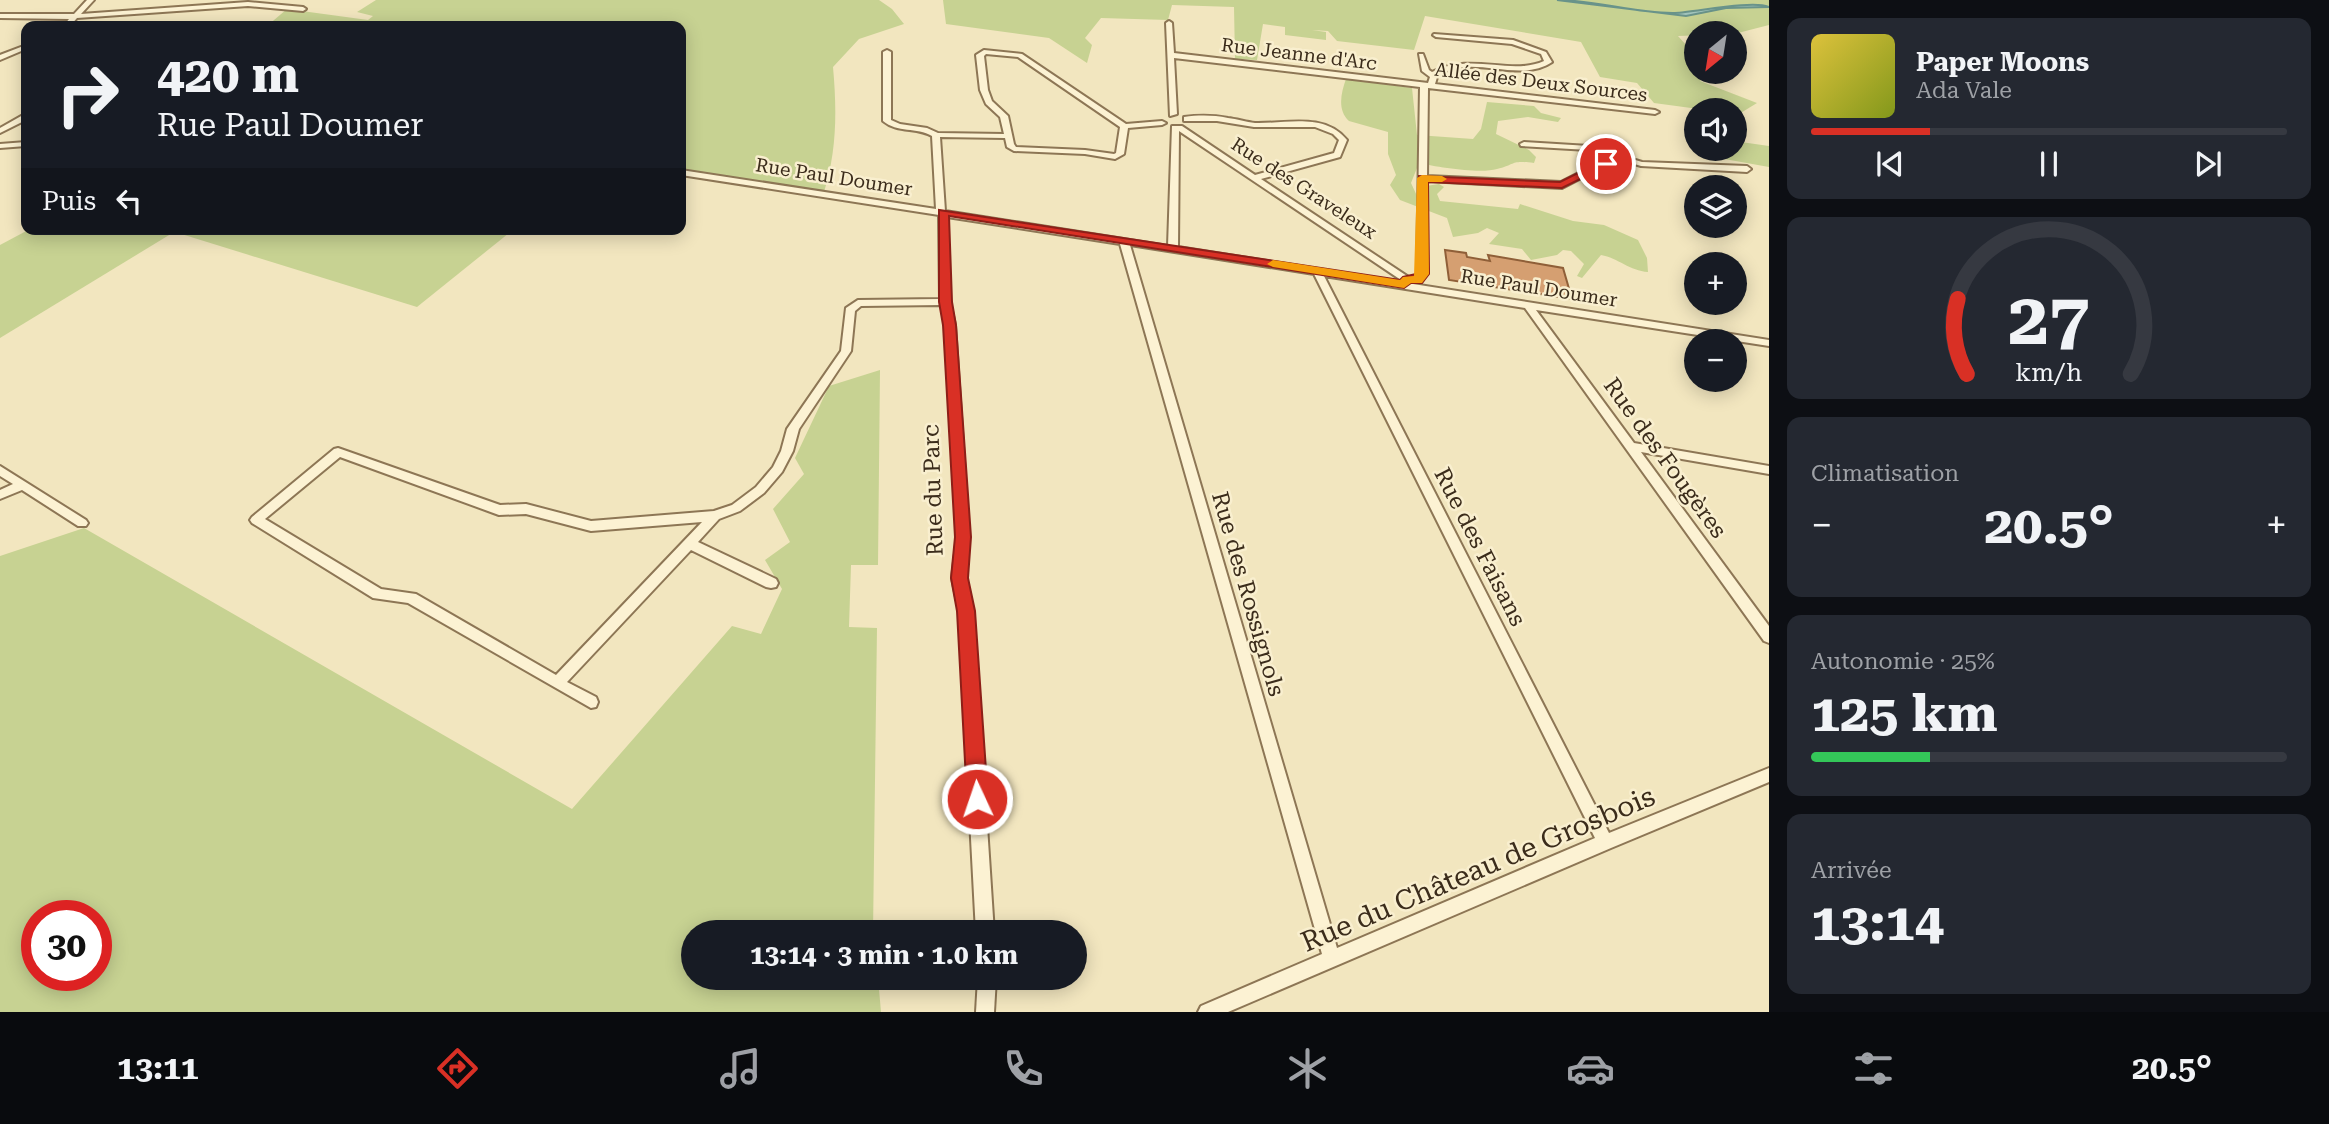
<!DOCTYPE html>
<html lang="fr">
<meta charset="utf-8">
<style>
:root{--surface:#171b24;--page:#242831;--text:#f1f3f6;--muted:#9ea1a6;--line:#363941;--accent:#d93025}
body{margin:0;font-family:"Roboto Serif",serif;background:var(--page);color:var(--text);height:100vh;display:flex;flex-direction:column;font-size:26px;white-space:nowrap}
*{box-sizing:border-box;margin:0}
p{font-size:23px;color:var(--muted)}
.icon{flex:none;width:38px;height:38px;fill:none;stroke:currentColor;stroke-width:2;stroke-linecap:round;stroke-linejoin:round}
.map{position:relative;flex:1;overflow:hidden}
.side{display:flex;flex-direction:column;gap:18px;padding:18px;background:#0d0f14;width:560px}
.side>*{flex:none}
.guide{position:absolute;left:21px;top:21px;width:665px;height:214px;border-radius:14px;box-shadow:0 4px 18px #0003;background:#171b24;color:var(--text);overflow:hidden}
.needle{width:46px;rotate:210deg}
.buttons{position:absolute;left:1684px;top:21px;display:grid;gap:14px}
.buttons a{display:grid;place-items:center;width:63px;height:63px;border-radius:50%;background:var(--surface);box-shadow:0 4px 18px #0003;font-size:35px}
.speed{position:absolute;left:21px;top:900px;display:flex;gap:14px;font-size:35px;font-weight:700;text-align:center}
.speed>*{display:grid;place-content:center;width:91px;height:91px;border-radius:50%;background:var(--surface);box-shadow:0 4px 18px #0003;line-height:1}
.speed .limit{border:10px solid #d22;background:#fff;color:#111}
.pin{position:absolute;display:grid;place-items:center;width:60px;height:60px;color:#fff;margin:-30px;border:4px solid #fff;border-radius:50%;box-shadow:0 2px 7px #0007}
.me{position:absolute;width:77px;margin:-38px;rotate:357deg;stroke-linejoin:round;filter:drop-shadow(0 0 5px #0008)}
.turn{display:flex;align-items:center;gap:24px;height:147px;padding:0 21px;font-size:32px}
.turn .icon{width:91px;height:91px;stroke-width:2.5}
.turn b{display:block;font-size:49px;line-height:60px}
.then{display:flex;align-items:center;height:66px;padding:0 21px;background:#0003;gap:14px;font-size:26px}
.big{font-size:52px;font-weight:700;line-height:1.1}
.side .widget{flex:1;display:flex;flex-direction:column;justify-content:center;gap:10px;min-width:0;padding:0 24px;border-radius:14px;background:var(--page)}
.side .dial{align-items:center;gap:0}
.dial svg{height:182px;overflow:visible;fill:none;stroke:var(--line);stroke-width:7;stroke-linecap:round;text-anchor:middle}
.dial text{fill:var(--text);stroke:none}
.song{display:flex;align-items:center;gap:21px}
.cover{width:84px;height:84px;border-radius:10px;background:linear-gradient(135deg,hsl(50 70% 55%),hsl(70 70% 35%))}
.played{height:7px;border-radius:4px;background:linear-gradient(90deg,var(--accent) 25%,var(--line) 25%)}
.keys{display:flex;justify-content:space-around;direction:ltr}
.heat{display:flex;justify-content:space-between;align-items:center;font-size:38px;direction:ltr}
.charge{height:10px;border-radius:5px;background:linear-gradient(90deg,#34c759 25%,var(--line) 0)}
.trip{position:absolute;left:681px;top:920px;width:406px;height:70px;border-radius:35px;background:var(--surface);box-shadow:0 4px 18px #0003;font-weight:700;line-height:70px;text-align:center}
.menu{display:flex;height:112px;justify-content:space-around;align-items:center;background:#090b0e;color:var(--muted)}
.menu .icon{width:49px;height:49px}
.menu .active{color:var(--accent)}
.menu b{font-size:32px;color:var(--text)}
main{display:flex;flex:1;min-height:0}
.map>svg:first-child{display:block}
.green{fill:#c7d292;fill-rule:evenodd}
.water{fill:#a2c4bc;stroke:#69938a;stroke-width:2}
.building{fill:#d59f71;stroke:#8f5f38;stroke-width:2}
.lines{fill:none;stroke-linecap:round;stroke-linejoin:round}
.street-casing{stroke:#8d7655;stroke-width:4}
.street{fill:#fcf2d3;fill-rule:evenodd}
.route{fill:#d93025;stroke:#8d1f18;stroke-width:2}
.slow{fill:#f59e0b}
.labels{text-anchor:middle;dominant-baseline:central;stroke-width:5;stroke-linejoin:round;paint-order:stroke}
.far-street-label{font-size:19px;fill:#3b2c1b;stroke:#f9efcf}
.street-label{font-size:23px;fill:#3b2c1b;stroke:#f9efcf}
.near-street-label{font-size:28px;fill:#3b2c1b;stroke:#f9efcf}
</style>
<main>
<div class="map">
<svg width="1769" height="1012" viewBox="0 0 1769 1012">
<rect width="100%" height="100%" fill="#f2e6bf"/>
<g class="green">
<path d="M 376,0 L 879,0 L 892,9 L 904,24 L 859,39 L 833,67 C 837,111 837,153 823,195 L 681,171 L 681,26 L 267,26 L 287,9 L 368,20 L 373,16 L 357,12 Z"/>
<polygon points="943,0 1769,0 1769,25 1734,34 1678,36 1696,56 1696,72 1710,72 1700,81 1757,103 1739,114 1734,113 1734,110 1706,110 1654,103 1637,83 1600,77 1581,42 1425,16 1414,50 1337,41 1328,31 1312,30 1326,32 1326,40 1285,35 1285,27 1263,24 1257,60 1235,59 1234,7 1172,5 1168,20 1101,18 1085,38 1092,45 1087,63 1049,38 946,24"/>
<path d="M 1346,79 L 1412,88 L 1417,135 L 1473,139 L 1481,129 L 1487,102 L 1534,106 L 1541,113 L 1561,118 L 1558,122 L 1528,117 L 1498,121 L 1496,134 L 1529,150 L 1536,157 L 1534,163 C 1510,160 1517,164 1497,169 C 1480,174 1437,167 1419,163 L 1411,183 L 1417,196 L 1424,197 L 1426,186 L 1439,184 L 1444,187 L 1437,194 L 1440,201 L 1518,209 L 1520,204 L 1573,221 L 1604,225 L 1638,240 L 1647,258 L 1648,272 C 1630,271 1618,258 1601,255 L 1582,278 L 1577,276 L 1584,264 L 1571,251 L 1563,250 L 1557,255 L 1531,260 L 1522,249 L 1489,244 L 1499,233 L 1487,228 L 1478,233 L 1453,237 L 1447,218 L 1400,200 L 1390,185 L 1396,175 L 1388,154 L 1388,132 L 1349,121 C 1337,110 1341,93 1346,79 Z"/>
<polygon points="1734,141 1769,146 1769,167 1702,155 1699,149 1734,149"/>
<polygon points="30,229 179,229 0,338 0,245"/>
<polygon points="184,229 514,229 417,307 178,233"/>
<path d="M 880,370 L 878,565 L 851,565 L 849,627 L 877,628 L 873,933 L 693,933 L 693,978 L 878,978 L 881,1012 L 0,1012 L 0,556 L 84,528 L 572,809 L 732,626 L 761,634 L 782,589 L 765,560 L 790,542 L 773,509 L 804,474 L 795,458 L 829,386 ZM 37,915 L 96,915 L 96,975 L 37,975 Z"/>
</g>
<path class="water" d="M 1557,0 C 1597,0 1636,14 1675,13 C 1696,12 1753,0 1769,7 L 1726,8 L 1686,16 Z"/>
<polygon class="building" points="1445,250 1466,253 1467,257 1490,261 1488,255 1563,268 1572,299 1449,280"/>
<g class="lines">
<defs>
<g id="street">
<polygon points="87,0 94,0 81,14 248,2 303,7 306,9 303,11 248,6 77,18 70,26 63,26 69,19 0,18 0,14 74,14"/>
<path d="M 1169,21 L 1172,23 L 1174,53 L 1428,83 L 1430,77 L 1422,71 L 1419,54 L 1423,54 L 1429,70 L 1432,72 C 1473,52 1510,76 1544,61 L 1541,54 L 1512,44 L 1436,37 L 1433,35 L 1434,34 L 1513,40 L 1546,52 L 1552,62 C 1527,79 1493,65 1465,67 C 1455,68 1447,71 1438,74 L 1435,84 L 1655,110 L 1659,112 L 1655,114 L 1428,88 L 1427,176 L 1561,182 L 1610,157 L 1588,150 L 1521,146 L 1520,144 L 1524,142 L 1589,146 L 1642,162 L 1747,166 L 1751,169 L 1747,172 L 1641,166 L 1618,159 L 1562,188 L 1427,181 L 1427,274 L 1421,282 L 1415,282 L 1413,280 L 1417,274 L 1420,87 L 1174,58 L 1177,114 L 1170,116 L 1166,23 Z"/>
<polygon points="26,45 26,49 0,60 0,55"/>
<path d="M 984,50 L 1022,54 L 1126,124 L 1162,121 L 1166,123 L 1162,125 L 1128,128 L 1124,154 L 1115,159 L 1085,154 L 1014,151 L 1007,147 L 1005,138 L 940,137 L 945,211 L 1168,246 L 1172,126 L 1182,126 L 1255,175 L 1334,153 L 1339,140 L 1333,134 L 1315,127 L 1254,127 L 1217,121 L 1184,121 L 1184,117 C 1199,115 1213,115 1228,118 C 1237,119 1246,122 1255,123 C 1286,124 1324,112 1347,140 L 1340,157 L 1261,179 L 1410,278 L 1410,282 L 1404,282 L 1179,131 L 1178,247 L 1769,340 L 1769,346 L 1536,310 L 1634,443 L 1769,466 L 1769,474 L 1641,452 L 1769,626 L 1769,643 L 1764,641 L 1525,308 L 1324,276 L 1609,833 L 1769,768 L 1769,782 L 1611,848 L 1228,1012 L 1198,1012 L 1201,1006 L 1322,954 L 1120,244 L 947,217 L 950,302 L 955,325 L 969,537 L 966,578 L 973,611 L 994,933 L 976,933 L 959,611 L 952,578 L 957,537 L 945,325 L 941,305 L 861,306 L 855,311 L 851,351 L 799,429 L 793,451 L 782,472 L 764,493 L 740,511 L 719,519 L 698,542 L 776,579 L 778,583 L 776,587 L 771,588 L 766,587 L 691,550 L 567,682 L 596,697 L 598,702 L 596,707 L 591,708 L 408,603 L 373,598 L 252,523 L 250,520 L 252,517 L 334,449 L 338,448 L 500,505 L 526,504 L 591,521 L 714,511 L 732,505 L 756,487 L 773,467 L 781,451 L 787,429 L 841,351 L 846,308 L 858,300 L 940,299 L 939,215 L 681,175 L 681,170 L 936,209 L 932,136 C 917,127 897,133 883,121 L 883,52 L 887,50 L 891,52 L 891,120 L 900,124 L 927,128 L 938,133 L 1004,134 L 1000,117 L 986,104 L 980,90 L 976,55 ZM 986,54 L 1018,57 L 1120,127 L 1116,153 L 1114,154 L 1085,150 L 1016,147 L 1014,144 L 1008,116 L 992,101 L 988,90 L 984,56 ZM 1130,245 L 1314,274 L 1595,838 L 1337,948 ZM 340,457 L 499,515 L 526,514 L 591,531 L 702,522 L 556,675 L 416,594 L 381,589 L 265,519 Z"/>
<polygon points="23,115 26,115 26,120 0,133 0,128"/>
<polygon points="26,142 26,146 0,148 0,144"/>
<polygon points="0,466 86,520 88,523 86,526 78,526 22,490 0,499 0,490 13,484 0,476"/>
<polygon points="978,978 996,978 994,1012 976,1012"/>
</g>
</defs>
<use href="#street" class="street-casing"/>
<use href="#street" class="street"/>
</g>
<polygon class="route" points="1602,161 1611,164 1562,188 1428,182 1429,274 1422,283 1411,283 1404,288 949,216 952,302 956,325 971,537 968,578 975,611 988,799 985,805 977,808 970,805 967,799 957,611 951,578 955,537 943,325 939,302 939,210 1400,280 1403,277 1416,274 1419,176 1560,182"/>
<polygon class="slow" points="1422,175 1442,176 1447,179 1442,182 1428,182 1429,274 1422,283 1411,283 1404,288 1273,267 1267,264 1273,260 1400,280 1403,277 1414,276 1417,178"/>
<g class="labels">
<g class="far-street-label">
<text transform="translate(1299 54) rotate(7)">Rue Jeanne d'Arc</text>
<text transform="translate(1541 82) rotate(7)">Allée des Deux Sources</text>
<text transform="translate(834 177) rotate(9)">Rue Paul Doumer</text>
<text transform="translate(1304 188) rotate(33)">Rue des Graveleux</text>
<text transform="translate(1539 288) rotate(9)">Rue Paul Doumer</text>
</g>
<g class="street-label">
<text transform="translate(1665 458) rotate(54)">Rue des Fougères</text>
<text transform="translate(933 490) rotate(-92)">Rue du Parc</text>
<text transform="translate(1480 547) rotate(63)">Rue des Faisans</text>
<text transform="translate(1248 594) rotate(74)">Rue des Rossignols</text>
</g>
<g class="near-street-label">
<text transform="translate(1478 869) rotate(-23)">Rue du Château de Grosbois</text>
</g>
</g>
</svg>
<div class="buttons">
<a><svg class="needle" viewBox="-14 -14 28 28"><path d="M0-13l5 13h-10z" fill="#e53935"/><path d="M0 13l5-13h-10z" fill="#9ea1a6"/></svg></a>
<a><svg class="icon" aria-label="sound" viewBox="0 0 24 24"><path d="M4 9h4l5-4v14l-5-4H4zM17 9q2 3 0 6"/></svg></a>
<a><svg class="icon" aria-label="layers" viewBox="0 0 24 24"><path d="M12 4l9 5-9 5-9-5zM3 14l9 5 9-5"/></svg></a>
<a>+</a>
<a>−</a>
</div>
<div class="speed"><div class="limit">30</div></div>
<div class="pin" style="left:1606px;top:164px;background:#d93025"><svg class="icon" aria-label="arrive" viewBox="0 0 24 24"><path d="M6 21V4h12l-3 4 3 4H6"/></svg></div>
<svg class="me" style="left:977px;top:799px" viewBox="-20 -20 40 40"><circle r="17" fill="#d93025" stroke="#fff" stroke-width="3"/><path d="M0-11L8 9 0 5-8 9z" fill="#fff"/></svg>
<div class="trip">13:14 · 3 min · 1.0 km</div>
<div class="guide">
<div class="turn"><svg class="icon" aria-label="right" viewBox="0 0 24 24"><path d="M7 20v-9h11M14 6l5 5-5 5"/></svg><div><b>420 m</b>Rue Paul Doumer</div></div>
<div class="then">Puis<svg class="icon" aria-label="left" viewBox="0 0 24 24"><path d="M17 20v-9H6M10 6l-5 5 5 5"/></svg></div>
</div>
</div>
<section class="side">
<div class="widget">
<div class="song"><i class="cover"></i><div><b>Paper Moons</b><p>Ada Vale</p></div></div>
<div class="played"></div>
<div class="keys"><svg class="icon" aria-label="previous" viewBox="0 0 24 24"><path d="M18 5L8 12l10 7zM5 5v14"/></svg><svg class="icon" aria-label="pause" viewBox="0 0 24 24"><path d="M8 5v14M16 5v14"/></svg><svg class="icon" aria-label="next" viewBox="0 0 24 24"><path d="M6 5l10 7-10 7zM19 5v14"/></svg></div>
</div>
<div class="widget dial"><svg viewBox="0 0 100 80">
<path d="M14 69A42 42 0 1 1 86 69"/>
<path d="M14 69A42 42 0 0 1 10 36" stroke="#d93025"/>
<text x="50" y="56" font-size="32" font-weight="700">27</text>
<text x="50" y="72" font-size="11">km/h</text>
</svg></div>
<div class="widget"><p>Climatisation</p>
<div class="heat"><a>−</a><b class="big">20.5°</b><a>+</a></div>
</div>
<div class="widget"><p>Autonomie · 25%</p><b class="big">125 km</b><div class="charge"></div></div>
<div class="widget"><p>Arrivée</p><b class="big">13:14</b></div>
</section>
</main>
<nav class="menu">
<b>13:11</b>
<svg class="icon active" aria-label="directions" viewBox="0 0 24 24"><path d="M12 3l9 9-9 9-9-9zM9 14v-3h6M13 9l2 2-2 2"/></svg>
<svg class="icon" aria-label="music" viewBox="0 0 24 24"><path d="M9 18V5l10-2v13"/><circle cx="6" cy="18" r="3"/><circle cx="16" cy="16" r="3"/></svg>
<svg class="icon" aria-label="phone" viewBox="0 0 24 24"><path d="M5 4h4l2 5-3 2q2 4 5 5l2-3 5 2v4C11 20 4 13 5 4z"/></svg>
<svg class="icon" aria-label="climate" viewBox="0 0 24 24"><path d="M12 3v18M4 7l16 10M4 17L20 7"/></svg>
<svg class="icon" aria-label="car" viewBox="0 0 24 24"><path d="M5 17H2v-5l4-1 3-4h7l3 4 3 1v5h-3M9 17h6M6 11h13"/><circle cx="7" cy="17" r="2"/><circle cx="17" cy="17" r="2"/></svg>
<svg class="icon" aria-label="filters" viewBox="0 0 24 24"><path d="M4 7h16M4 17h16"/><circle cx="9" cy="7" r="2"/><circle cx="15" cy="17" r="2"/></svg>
<b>20.5°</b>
</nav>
